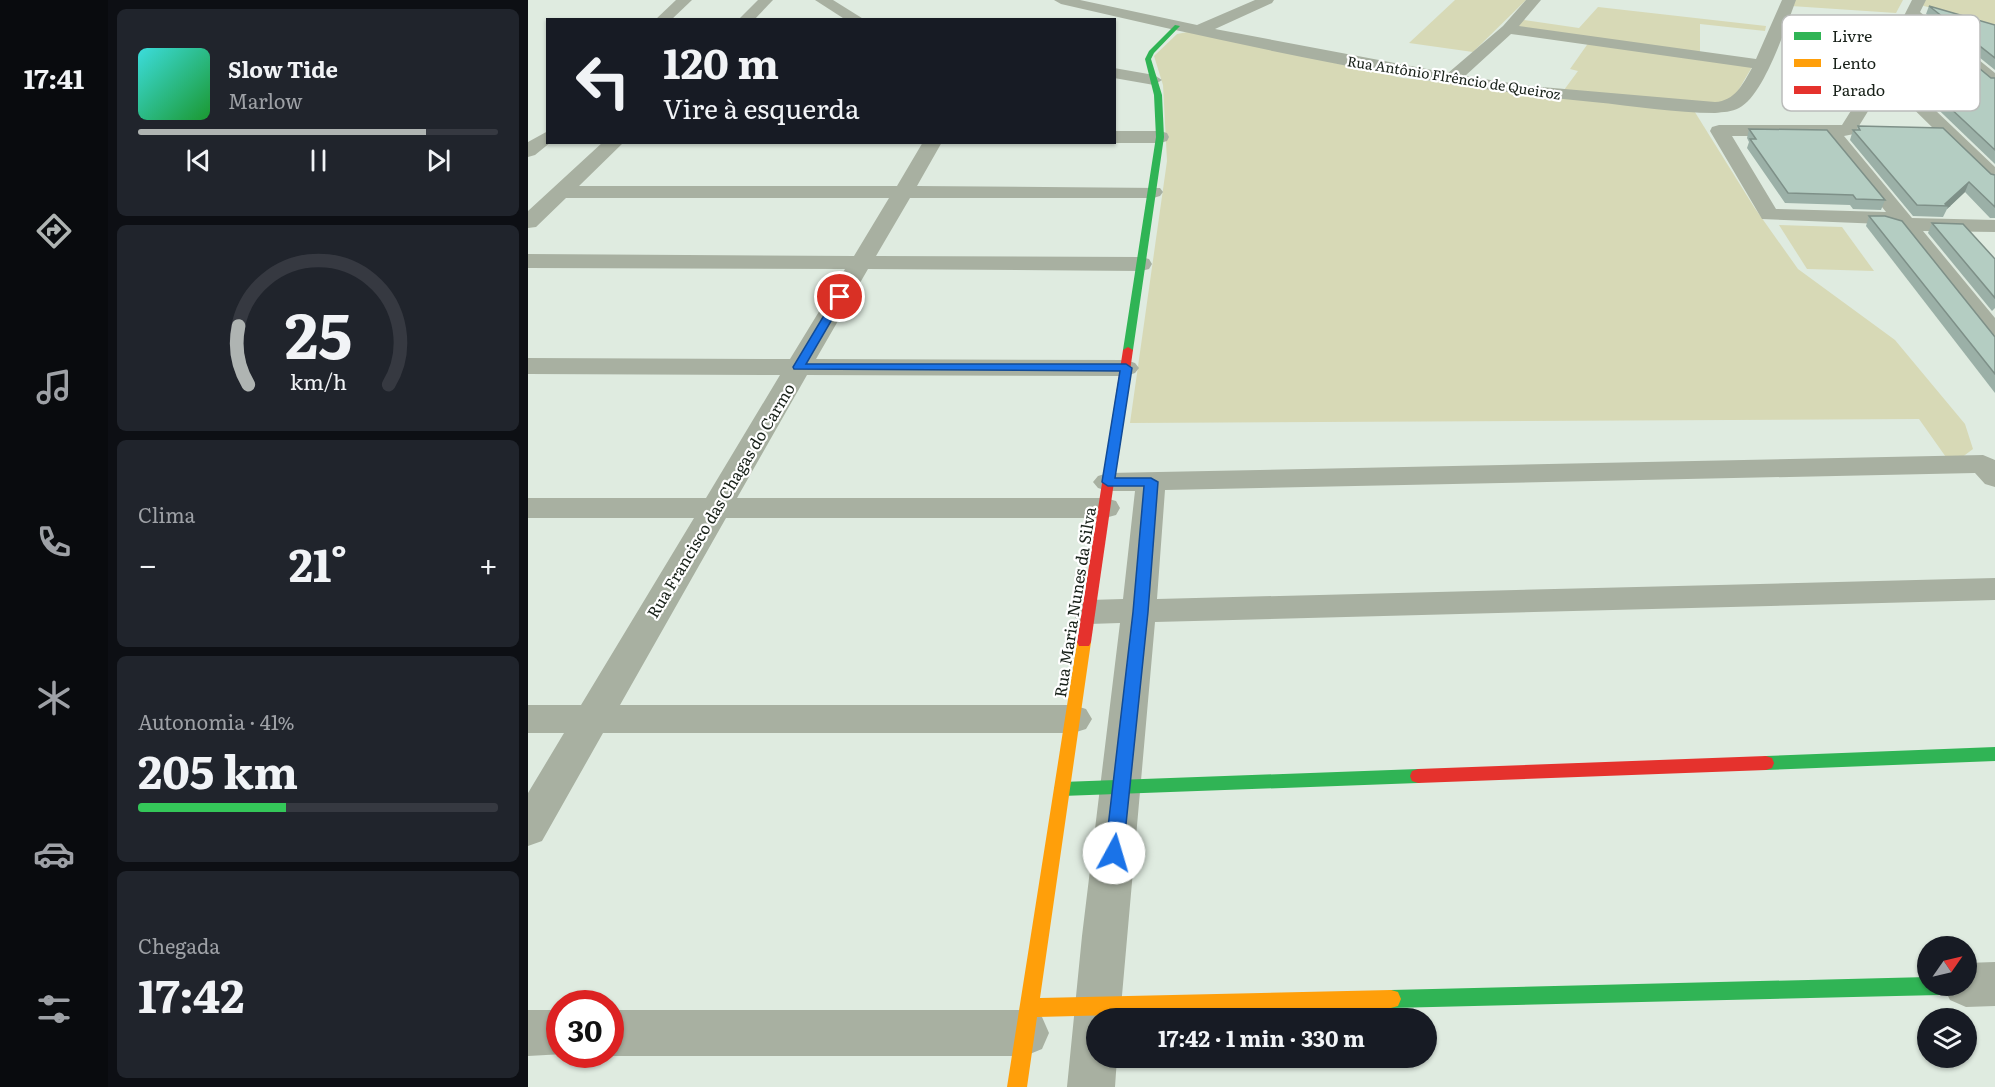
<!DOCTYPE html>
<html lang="pt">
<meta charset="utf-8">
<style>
:root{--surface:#171b24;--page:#20242c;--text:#f1f3f6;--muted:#9ea1a6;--line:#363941;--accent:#afb4b2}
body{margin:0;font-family:Literata,serif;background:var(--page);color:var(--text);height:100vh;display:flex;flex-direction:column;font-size:22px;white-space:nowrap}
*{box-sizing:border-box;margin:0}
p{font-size:20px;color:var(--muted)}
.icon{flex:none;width:33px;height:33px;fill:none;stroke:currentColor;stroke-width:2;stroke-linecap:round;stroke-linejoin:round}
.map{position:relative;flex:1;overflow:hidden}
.side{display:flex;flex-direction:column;gap:9px;padding:9px;background:#0d0f14;width:420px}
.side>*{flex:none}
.hud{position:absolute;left:18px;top:18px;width:570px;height:126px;border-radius:0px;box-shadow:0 2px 4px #0004;background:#171b24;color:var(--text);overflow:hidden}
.needle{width:39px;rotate:56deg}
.controls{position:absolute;left:1389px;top:936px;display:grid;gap:12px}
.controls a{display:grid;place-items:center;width:60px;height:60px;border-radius:50%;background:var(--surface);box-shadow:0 2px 4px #0004;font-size:30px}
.speed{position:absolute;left:18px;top:990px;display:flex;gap:12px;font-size:30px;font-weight:700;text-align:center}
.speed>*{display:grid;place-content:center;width:78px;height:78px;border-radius:50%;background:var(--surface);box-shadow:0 2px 4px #0004;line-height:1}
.speed .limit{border:9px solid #d22;background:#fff;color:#111}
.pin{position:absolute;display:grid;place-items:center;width:51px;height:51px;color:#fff;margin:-26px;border:3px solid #fff;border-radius:50%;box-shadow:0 2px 6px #0007}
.me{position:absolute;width:66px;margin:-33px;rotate:6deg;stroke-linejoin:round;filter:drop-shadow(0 0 4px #0008)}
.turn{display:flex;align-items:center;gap:21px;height:126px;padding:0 18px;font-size:27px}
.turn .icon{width:78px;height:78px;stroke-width:2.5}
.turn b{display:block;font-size:42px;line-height:51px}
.big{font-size:45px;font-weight:700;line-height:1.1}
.side .card{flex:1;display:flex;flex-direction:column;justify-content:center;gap:9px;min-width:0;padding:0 21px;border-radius:9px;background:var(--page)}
.side .dial{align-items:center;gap:0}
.dial svg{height:156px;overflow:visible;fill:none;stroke:var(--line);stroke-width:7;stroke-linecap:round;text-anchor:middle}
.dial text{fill:var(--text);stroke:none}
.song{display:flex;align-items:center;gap:18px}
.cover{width:72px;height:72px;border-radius:9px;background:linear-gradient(135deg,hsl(180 70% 55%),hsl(130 70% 35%))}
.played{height:6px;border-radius:3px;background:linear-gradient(90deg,var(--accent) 80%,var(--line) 80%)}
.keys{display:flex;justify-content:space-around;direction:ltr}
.heat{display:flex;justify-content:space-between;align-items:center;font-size:33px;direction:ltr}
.charge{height:9px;border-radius:4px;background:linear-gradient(90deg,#34c759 41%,var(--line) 0)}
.trip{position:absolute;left:558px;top:1008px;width:351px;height:60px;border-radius:30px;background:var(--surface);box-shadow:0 2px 4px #0004;font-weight:700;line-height:60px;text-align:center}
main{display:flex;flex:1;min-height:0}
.menu{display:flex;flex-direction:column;width:108px;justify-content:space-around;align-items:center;background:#090b0e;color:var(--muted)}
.menu .icon{width:42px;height:42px}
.menu .on{color:var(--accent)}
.menu b{font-size:27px;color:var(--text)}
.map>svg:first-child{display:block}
.green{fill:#d7d9b6}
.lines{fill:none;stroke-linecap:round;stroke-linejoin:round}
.street{fill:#a8b0a1;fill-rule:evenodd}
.fast{fill:#30b455;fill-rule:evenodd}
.slow{fill:#ff9f0a;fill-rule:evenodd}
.jam{fill:#e5322d;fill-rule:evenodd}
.wall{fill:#9bb0a7}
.shaded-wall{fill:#7e9088}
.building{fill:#b4cdc2;stroke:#7e9088;stroke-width:1.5}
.route{fill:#1a73e8;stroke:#114b97;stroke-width:1.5}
.labels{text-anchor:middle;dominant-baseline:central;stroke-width:4.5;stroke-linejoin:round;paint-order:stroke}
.far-street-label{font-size:14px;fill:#182119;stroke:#fff}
.street-label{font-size:16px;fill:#182119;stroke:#fff}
.key{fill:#fff;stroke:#babcba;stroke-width:1.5}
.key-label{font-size:16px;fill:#182119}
</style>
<main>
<nav class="menu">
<b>17:41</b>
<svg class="icon on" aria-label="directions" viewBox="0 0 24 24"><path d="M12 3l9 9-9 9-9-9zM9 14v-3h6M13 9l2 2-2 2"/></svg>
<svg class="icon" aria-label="music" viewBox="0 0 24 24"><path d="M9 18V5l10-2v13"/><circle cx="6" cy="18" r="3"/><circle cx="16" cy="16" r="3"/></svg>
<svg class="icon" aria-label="phone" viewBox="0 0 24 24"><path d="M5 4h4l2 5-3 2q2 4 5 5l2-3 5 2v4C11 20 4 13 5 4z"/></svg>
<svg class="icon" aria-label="climate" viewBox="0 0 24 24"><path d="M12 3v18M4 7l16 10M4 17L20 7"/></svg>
<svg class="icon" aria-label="car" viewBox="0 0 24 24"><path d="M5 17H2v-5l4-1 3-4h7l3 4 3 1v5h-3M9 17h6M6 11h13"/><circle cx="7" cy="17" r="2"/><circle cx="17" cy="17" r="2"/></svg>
<svg class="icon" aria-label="filters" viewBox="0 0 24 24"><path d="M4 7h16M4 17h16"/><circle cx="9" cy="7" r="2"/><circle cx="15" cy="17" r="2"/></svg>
</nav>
<section class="side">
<div class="card">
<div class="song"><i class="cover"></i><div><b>Slow Tide</b><p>Marlow</p></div></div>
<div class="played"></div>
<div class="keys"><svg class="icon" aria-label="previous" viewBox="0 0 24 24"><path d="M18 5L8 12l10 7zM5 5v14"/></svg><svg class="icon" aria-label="pause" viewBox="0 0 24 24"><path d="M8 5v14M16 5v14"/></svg><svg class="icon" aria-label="next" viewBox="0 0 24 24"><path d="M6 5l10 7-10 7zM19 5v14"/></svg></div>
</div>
<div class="card dial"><svg viewBox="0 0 100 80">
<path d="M14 69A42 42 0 1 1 86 69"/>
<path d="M14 69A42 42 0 0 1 9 39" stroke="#afb4b2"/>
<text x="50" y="56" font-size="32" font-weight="700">25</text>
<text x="50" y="72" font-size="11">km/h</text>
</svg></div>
<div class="card"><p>Clima</p>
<div class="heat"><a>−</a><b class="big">21°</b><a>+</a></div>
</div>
<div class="card"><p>Autonomia · 41%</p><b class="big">205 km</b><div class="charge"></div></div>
<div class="card"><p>Chegada</p><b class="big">17:42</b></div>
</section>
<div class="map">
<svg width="1467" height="1087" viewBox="0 0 1467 1087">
<rect width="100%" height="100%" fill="#dfebe0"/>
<g class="green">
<polygon points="927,0 998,0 945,52 881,43"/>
<polygon points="1266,0 1375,0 1368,13 1263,6"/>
<polygon points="1392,0 1467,0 1467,26 1389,4"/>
<polygon points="1070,7 1238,26 1237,31 1172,24 1172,53 988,26 996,20 1051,28"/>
<polygon points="665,31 874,78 1165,109 1226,207 1270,269 1367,340 1437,424 1445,449 1429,461 1420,460 1391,419 602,423 639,161 635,85 626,56 649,34"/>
<polygon points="1061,42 1224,67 1204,101 1197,104 1036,90 1050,71 1042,69"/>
<polygon points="1251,225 1314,227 1346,271 1279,269"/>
</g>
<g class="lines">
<g class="street">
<polygon points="148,0 164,0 143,20 127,20"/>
<polygon points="230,0 245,0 226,20 210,20"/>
<polygon points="287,0 305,0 337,20 318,20"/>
<path d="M 526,0 L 552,0 L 669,25 L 727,0 L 746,0 L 744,3 L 687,29 L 920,73 L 975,26 L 998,0 L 1013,0 L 991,26 L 1228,59 L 1254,0 L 1268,0 C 1258,26 1236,96 1211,108 C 1204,112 1195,112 1187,113 C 1147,113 1106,106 1065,102 C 886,85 708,44 533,4 ZM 983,34 L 1224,68 C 1215,84 1207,101 1187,102 L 1002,86 L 937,76 Z"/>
<path d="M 1384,0 L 1398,0 L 1392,12 L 1467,73 L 1467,86 L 1461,85 L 1387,23 L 1365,70 L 1467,167 L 1467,184 L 1460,182 L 1358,82 L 1326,134 L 1316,136 L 1384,218 L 1467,220 L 1467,232 L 1395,231 L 1467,318 L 1467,341 L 1458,339 L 1371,229 L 1354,224 L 1234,219 L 1182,131 L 1184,127 L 1191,125 L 1314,125 L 1348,71 ZM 1204,136 L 1297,136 L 1358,212 L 1248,209 Z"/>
<polygon points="586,68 626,75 634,80 626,85 586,78"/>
<polygon points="20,131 20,142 23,142 7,155 0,157 0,142"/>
<polygon points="586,131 632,131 639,133 641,137 639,141 632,143 586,143"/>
<polygon points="75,142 96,142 51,186 369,186 395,142 414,142 389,186 632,188 635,192 632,196 625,198 382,198 348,256 613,257 621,259 624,264 621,269 613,271 340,269 288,359 598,360 607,363 611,368 607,373 598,376 279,375 209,498 577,498 588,501 592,508 588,515 577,518 198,518 92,705 545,705 558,709 564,719 558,729 545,733 75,733 14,841 0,846 0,793 36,733 0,733 0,705 53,705 166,518 0,518 0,498 178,498 252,375 0,374 0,358 262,359 317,269 0,268 0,254 326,256 361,198 38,198 8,227 0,228 0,211"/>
<polygon points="1455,455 1467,460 1467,487 1457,484 1447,473 637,490 629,599 1467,578 1467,600 627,622 592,1018 568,1018 568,1058 589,1058 587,1087 539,1087 554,936 592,623 561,624 549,620 544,612 549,604 561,600 595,599 607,491 580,491 570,488 565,482 570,476 580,473"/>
<polygon points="1467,962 1467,1006 1438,1007 1422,1000 1415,986 1438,986 1438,963"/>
<polygon points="0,1010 32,1010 32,1054 36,1054 0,1056"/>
<polygon points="82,1010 497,1010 514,1017 521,1033 514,1049 497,1056 82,1056 78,1054 82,1054"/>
</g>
<g class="fast">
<polygon points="647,25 652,26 626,53 623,59 634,95 636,137 605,350 600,353 595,350 628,137 626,95 617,59 621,51"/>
<polygon points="1467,747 1467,761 1238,770 1232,768 1230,763 1232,758 1238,756"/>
<polygon points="890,769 896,771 898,776 896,781 890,783 534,796 528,794 526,789 528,784 534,782"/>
<polygon points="1400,977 1400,986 1421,986 1418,993 1411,995 863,1008 856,1006 853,999 856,992 863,990"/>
</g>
<polygon class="slow" points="556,637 561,638 563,642 512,998 863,990 870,992 873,999 870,1006 863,1008 509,1017 499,1087 479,1087 549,642 551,638"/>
<g class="jam">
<polygon points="600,347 605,350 563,642 561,646 551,646 549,642 595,350"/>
<polygon points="1238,756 1244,758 1246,763 1244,768 1238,770 890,783 884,781 882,776 884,771 890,769"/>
</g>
</g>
<g class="wall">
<polygon points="1401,6 1467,25 1467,70 1398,14"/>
<polygon points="1372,57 1467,78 1467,164 1368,69"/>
<polygon points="1330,126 1467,175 1467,218 1462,218 1437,192 1419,209 1415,217 1385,216 1322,140 1325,130 1329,130"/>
<polygon points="1221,129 1357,200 1353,210 1325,209 1322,205 1257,203 1219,148 1221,142 1219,138"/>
<polygon points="1341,216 1467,337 1467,393 1338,226"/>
<polygon points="1404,223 1467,259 1467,308 1464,311 1400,233"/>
</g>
<polygon class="shaded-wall" points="1441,182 1437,192 1419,209 1420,206 1417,204"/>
<g class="building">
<polygon points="1401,6 1467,25 1467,58"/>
<polygon points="1372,57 1440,59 1463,78 1467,78 1467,150 1371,60"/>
<polygon points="1330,126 1415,128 1463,174 1467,175 1467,207 1441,182 1417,204 1420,206 1389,205 1325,130 1332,130"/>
<polygon points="1221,129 1299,130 1357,200 1328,199 1325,195 1260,193 1222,139 1228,139"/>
<polygon points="1341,216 1357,216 1374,221 1467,337 1467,374"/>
<polygon points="1404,223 1435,224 1467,259 1467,298"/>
</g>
<polygon class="route" points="312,294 317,297 278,364 598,364 604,368 587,478 623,478 630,482 620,612 595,853 592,859 586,861 580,859 577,853 605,612 616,486 580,486 574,482 592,371 266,369 265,367 307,297"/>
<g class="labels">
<g class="far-street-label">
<text transform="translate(926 77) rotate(9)">Rua Antônio Flrêncio de Queiroz</text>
</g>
<g class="street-label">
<text transform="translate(192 500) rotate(-59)">Rua Francisco das Chagas do Carmo</text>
<text transform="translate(546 602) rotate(-81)">Rua Maria Nunes da Silva</text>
</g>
</g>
<rect x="1254" y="15" width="198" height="96" rx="9" class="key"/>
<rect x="1266" y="32" width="27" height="8" fill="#30b455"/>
<rect x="1266" y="59" width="27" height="8" fill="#ff9f0a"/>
<rect x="1266" y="86" width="27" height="8" fill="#e5322d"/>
<g class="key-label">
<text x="1304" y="42">Livre</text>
<text x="1304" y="69">Lento</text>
<text x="1304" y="96">Parado</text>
</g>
</svg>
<div class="controls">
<a><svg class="needle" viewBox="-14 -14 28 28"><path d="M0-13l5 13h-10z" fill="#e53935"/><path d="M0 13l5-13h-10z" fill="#9ea1a6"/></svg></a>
<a><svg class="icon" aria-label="layers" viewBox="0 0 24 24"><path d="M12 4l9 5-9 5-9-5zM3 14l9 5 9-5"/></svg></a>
</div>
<div class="speed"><div class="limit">30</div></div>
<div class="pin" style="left:312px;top:297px;background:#d93025"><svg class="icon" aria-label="arrive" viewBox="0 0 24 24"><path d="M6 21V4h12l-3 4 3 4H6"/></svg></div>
<svg class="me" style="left:586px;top:853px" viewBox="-20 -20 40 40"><circle r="19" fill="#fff"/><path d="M0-13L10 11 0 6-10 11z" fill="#1a73e8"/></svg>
<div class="trip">17:42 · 1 min · 330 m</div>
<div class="hud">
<div class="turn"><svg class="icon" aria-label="left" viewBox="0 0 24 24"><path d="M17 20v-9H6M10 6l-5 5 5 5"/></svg><div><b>120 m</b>Vire à esquerda</div></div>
</div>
</div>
</main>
